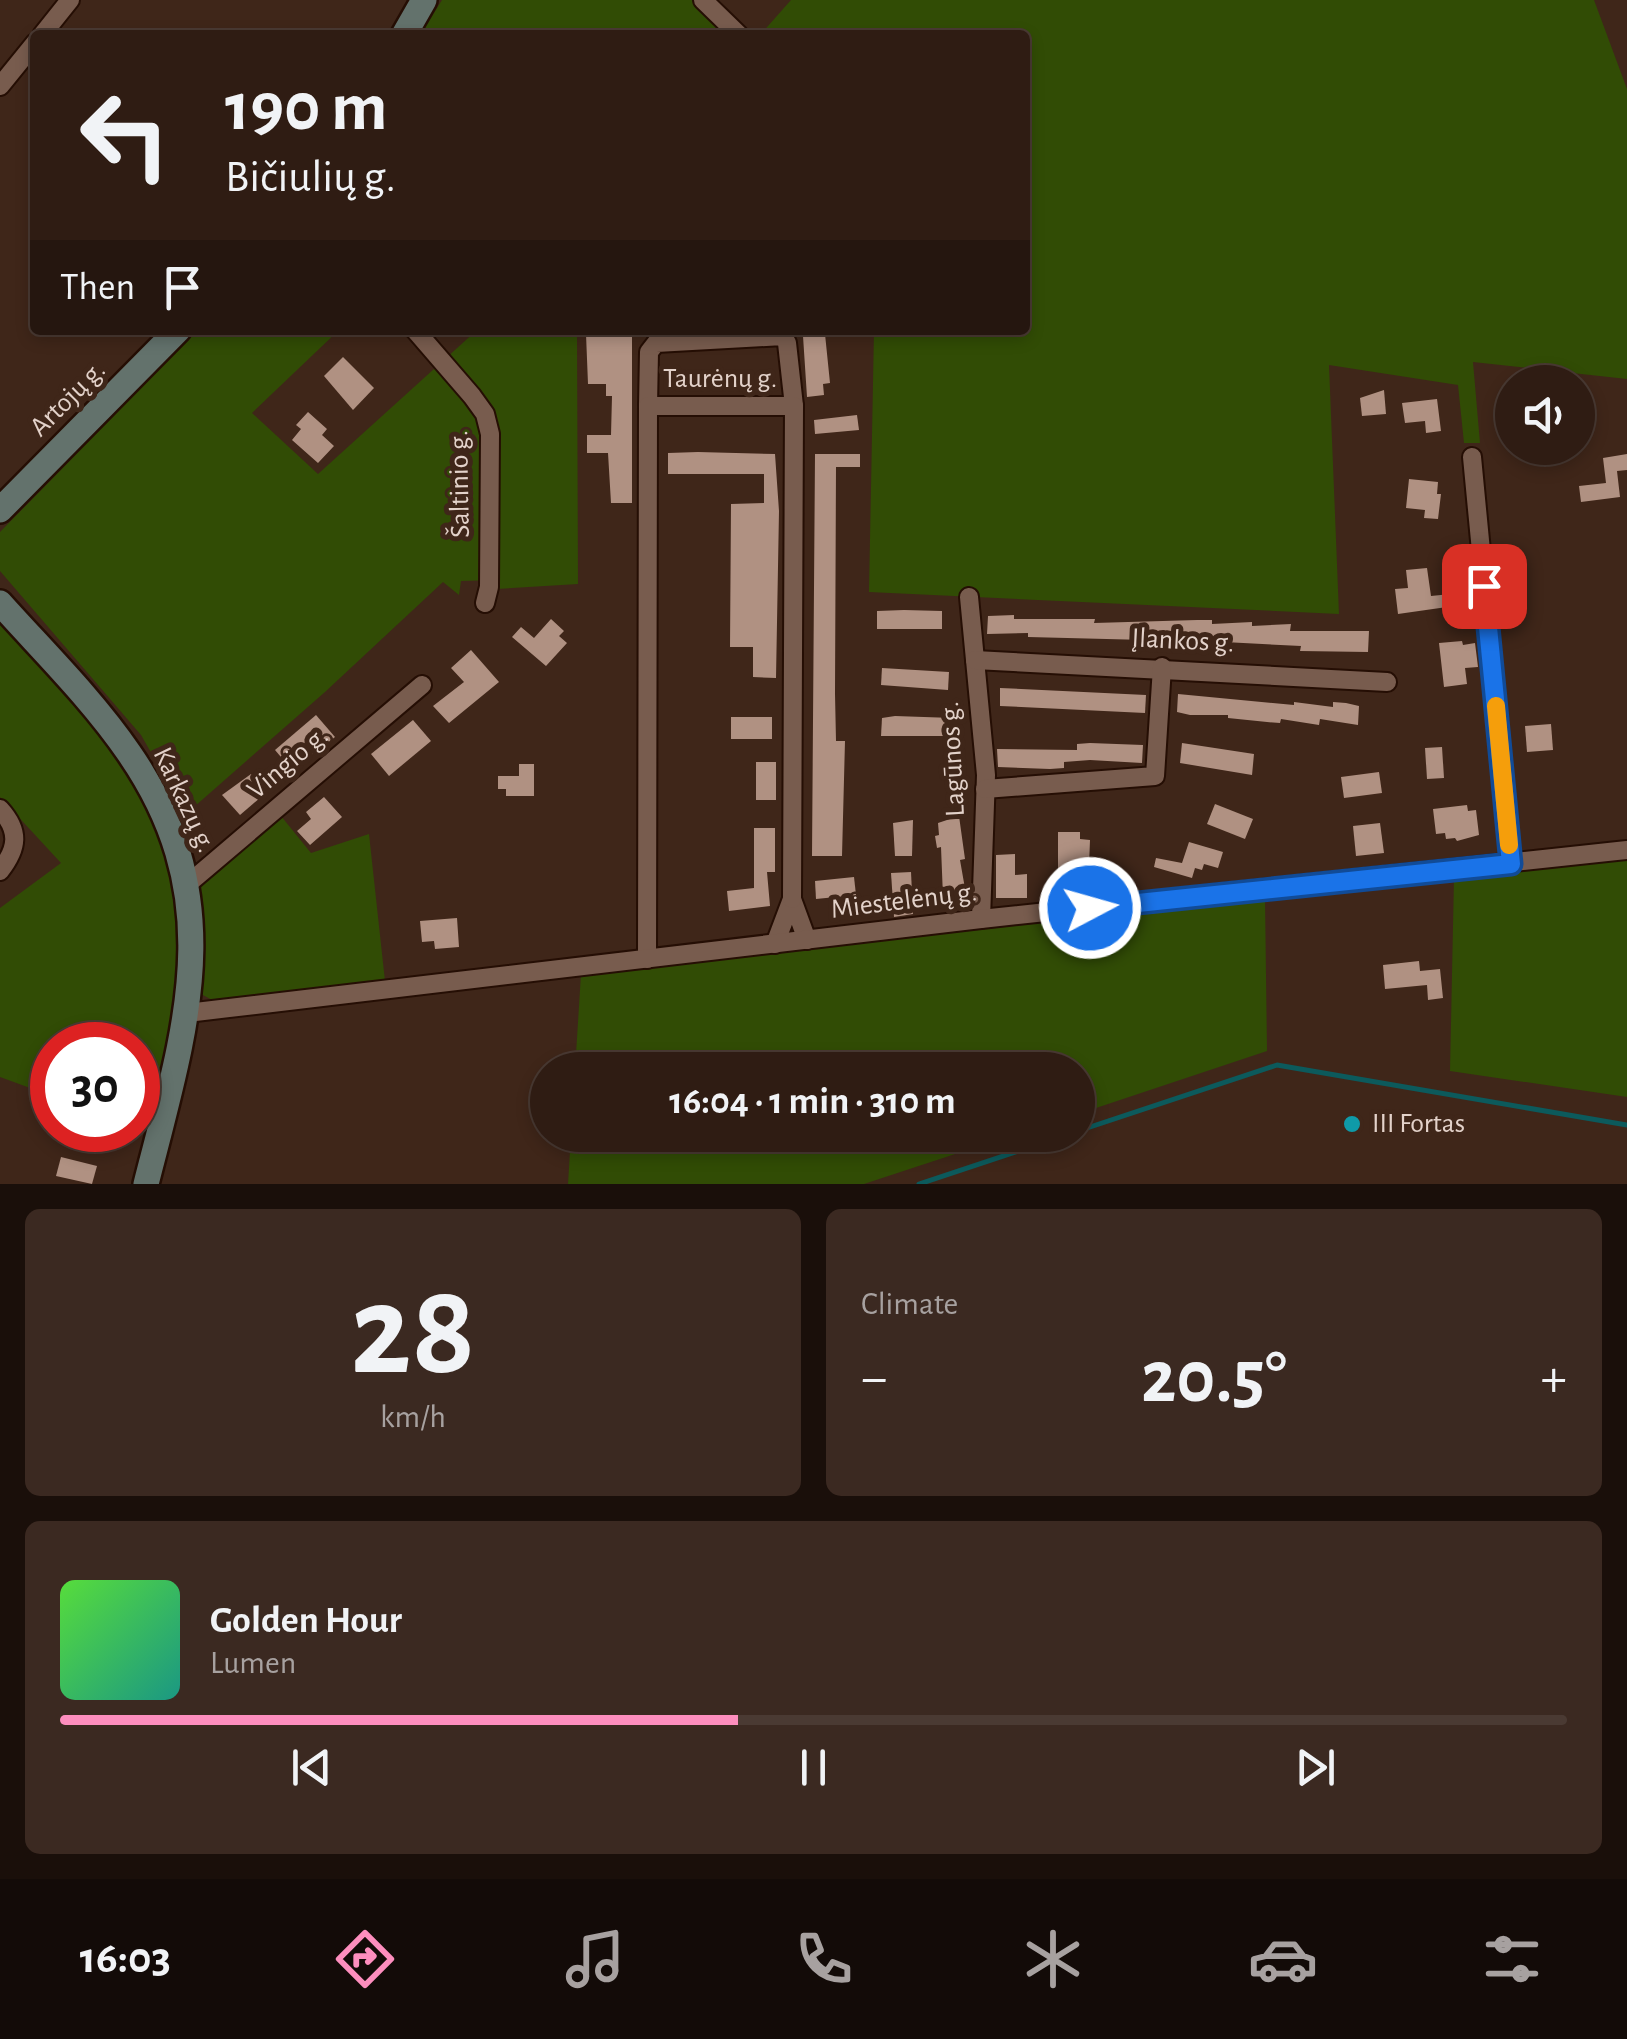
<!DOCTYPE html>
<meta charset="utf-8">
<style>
:root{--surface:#2f1c13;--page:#3b2921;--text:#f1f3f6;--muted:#a7a1a0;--line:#4a3a33;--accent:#fd8ebe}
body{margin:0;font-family:"Alegreya Sans",sans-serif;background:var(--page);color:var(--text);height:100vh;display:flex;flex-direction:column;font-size:38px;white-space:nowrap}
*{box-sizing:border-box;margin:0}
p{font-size:32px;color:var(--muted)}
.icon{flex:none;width:55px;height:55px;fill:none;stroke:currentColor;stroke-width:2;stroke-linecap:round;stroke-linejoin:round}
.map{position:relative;height:1184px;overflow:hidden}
.details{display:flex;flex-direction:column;gap:25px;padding:25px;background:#1a0f0a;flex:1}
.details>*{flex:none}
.guide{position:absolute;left:30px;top:30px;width:1000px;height:305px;border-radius:10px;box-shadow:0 5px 15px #0003,0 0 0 2px var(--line);background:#2f1c13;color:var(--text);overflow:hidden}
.tools{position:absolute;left:1495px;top:365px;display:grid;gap:20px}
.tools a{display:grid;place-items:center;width:100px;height:100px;border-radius:50%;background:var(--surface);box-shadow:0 5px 15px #0003,0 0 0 2px var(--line);font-size:50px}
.speed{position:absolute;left:30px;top:1022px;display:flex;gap:20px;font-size:50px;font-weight:700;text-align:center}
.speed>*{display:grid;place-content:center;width:130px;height:130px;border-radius:50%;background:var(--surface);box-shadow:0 5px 15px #0003,0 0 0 2px var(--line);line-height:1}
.speed .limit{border:15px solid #d22;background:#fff;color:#111}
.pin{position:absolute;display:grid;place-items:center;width:85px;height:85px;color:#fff;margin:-42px;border-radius:20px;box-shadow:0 5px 15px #0006}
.me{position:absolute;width:110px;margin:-55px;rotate:84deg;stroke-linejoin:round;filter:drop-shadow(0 0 8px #0008)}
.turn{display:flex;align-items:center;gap:35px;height:210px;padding:0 30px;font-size:45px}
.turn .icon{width:130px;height:130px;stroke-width:2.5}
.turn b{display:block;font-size:70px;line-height:85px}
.then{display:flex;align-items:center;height:95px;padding:0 30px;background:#0003;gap:20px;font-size:38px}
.big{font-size:75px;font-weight:600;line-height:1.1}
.details .card{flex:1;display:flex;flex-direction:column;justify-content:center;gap:15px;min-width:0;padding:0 35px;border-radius:15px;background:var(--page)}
.details .dial{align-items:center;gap:0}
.dial b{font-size:130px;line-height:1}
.song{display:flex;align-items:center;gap:30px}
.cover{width:120px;height:120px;border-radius:15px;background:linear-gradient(135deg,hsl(110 70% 55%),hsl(170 70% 35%))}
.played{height:10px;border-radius:5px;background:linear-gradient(90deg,var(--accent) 45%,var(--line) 45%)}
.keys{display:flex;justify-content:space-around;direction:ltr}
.heat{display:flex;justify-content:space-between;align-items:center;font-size:55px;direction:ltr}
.details .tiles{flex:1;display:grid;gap:25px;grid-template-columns:1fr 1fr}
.card:last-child{grid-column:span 2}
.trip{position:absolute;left:530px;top:1052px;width:565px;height:100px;border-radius:50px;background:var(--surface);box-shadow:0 5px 15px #0003,0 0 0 2px var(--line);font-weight:600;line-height:100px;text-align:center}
.dock{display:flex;height:160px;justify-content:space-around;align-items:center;background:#130b08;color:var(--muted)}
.dock .icon{width:70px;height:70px}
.dock .active{color:var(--accent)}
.dock b{font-size:45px;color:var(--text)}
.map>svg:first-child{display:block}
.green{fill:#314c05}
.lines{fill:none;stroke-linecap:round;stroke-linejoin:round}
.stream{stroke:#0c5a5c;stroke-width:5}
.building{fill:#b09182}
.minor-casing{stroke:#250e04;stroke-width:22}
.secondary-casing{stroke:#250e04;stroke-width:30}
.minor{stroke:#785c4e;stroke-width:18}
.secondary{stroke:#63726c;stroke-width:25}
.route-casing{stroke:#114b97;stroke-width:25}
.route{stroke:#1a73e8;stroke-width:18}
.slow{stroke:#f59e0b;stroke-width:18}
.culture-dot{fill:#0f9aa8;stroke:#3f2619;stroke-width:4}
.labels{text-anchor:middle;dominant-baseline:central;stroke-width:10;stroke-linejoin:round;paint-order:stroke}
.street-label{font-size:28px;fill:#e3d2ca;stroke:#3f2619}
.poi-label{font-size:28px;fill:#e3d2ca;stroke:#3f2619;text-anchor:start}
</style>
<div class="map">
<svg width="1627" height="1184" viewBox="0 0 1627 1184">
<rect width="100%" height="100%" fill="#3f2619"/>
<g class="green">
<polygon points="442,0 692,0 730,35 420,35"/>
<polygon points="791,0 1594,0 1627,89 1627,379 1473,362 1480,443 1464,443 1458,385 1329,365 1339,614 869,592 874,330 1025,330 1025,35 760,35"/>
<polygon points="198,330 339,330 252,413 318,474 477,330 577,330 578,584 496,589 497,580 461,581 459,595 443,582 325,692 186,814 141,735 0,571 0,532"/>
<path d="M 0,614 C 39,660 85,705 119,755 C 205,884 184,988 149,1130 L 138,1126 L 138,1045 L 52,1045 L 52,1096 L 0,1077 L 0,908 L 61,863 L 0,797 Z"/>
<polygon points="281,816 311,853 369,834 385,981 218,1003 201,994 199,886"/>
<polygon points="1627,859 1627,1097 1450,1071 1454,878"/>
<polygon points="1265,898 1267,1051 1078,1114 1078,1070 575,1070 581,974"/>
<polygon points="571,1135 1013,1135 864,1184 568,1184"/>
</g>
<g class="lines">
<g class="stream">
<polyline points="1078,1131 1277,1065 1627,1125"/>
<polyline points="919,1184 1067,1135"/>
</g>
</g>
<g class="building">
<polygon points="592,330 632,330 632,503 611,503 608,453 587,453 587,435 611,435 612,396 606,396 606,384 588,384 586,334 593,334"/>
<polygon points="825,334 830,383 823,384 824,395 807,397 803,336"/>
<polygon points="343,357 374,388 353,410 324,376"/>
<polygon points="1384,390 1386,414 1362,416 1360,398"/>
<polygon points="1437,399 1441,431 1426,433 1425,421 1405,423 1402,403"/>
<polygon points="308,412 327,429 322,435 334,446 318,463 292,440 301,429 296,425"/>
<polygon points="857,415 859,430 815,434 814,420"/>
<polygon points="698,452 775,454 779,511 776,678 753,677 753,647 730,647 731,504 764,503 764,474 668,474 668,453"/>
<polygon points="815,454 860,454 860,467 836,467 835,694 836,741 845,741 842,856 812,856"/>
<polygon points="1627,454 1627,470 1617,471 1620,497 1581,502 1579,486 1606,483 1603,458"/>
<polygon points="1409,479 1438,482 1437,494 1441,494 1438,519 1424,518 1425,510 1406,508"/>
<polygon points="1427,568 1431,596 1470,592 1471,609 1447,611 1447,607 1398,614 1395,589 1408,588 1406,570"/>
<polygon points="904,610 942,611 942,629 877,629 877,611"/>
<polygon points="1014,615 1014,619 1095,619 1094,623 1197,620 1212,620 1212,624 1252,622 1252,626 1291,624 1290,631 1369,631 1368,652 1300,651 1301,646 1224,642 1028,637 1028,633 987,634 988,616"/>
<polygon points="551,619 564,631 559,636 567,643 546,666 512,637 521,627 534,638"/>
<polygon points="1462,641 1463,645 1475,643 1478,667 1465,668 1467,684 1444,687 1439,643"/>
<polygon points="471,650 499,682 449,723 433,706 464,682 451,668"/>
<polygon points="882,668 949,672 948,690 881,685"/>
<polygon points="1000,688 1146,695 1145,713 1000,706"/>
<polygon points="1178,694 1294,705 1294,702 1333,707 1333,702 1346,703 1359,706 1358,725 1320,719 1319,725 1281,719 1280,723 1267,722 1228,718 1228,715 1190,715 1177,712"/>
<polygon points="316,715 335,737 292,770 275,750"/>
<polygon points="895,716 953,718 953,736 881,736 882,718"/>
<rect x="731" y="717" width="41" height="22"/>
<polygon points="413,720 431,741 389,776 371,754"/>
<polygon points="1551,724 1553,750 1527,752 1525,726"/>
<polygon points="1090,743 1143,745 1142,763 1090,760 1064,762 1064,768 1050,769 998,767 997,749 1077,750 1077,744"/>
<polygon points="1182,743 1254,754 1252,775 1180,763"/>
<polygon points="1442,747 1444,778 1427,779 1425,748"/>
<rect x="756" y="762" width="20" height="38"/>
<polygon points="519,764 534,764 534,796 506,796 506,789 498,789 498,776 519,776"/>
<polygon points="1379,772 1382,793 1344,798 1341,777"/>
<polygon points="251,774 267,792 240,815 222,795"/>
<polygon points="324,797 342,817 310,845 297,831 311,819 306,812"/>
<polygon points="1215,804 1253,819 1245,839 1207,824"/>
<polygon points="1467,805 1468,811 1476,810 1479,835 1457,841 1455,838 1446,839 1445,833 1436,834 1433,809"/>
<polygon points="959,816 965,859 960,860 967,900 951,903 950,896 943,897 941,847 937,848 935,836 939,835 938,823"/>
<polygon points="913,820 912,856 895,856 893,823"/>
<polygon points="1380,823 1384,853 1356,856 1353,826"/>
<polygon points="754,828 775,828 775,872 767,872 770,906 729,911 727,891 754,888"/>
<polygon points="1058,832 1080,832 1080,839 1090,840 1089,866 1077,866 1076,873 1070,872 1070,878 1058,878"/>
<polygon points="1189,842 1223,852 1218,868 1204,864 1202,870 1195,868 1192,878 1154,867 1156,858 1182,863"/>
<polygon points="1015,854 1015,875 1027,874 1027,898 996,898 996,855"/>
<polygon points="911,872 913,914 894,917 891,873"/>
<polygon points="854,877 856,895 816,899 815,881"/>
<polygon points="457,918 459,947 435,949 434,941 422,942 420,921"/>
<polygon points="1419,961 1420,971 1440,969 1443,998 1428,1000 1427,985 1385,989 1383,965"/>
<polygon points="61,1157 97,1166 92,1184 56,1176"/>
</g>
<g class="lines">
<defs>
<g id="minor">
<polyline points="703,0 739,35"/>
<polyline points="42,35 70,0"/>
<polyline points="0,86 35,43"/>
<polyline points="415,330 472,396 485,414 490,434 489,587 485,603"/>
<polyline points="648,406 649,352 656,343 783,336 787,343 794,406"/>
<polyline points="1472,457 1511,864"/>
<polyline points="969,597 986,775 981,919"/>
<polyline points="975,660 1387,682"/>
<polyline points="985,789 1155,776 1162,667"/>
<path d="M 0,809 C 20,831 18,848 0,871"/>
<polyline points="189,883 422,685"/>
<polyline points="775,944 792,899 807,940"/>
<polyline points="647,959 648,406 794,406 792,899"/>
<polyline points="187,1013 981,919 1627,850"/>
</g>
<g id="secondary">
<polyline points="404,35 424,0"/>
<polyline points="0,510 178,330"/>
<path d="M 0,603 C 43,651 92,699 129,753 C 230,899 186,1027 146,1184"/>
</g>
</defs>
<use href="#minor" class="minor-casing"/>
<use href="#secondary" class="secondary-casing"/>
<use href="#minor" class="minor"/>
<use href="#secondary" class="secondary"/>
</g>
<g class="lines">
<defs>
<polyline id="route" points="1090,908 1511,864 1484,586"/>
</defs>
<use href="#route" class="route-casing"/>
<use href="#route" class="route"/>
<polyline class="slow" points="1496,706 1509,845"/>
</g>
<circle class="culture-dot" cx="1352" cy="1124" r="10"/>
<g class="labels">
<g class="street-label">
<text x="720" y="379">Taurėnų g.</text>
<text transform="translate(68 399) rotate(-45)">Artojų g.</text>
<text transform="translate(460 484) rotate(-91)">Šaltinio g.</text>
<text transform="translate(1183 641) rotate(3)">Įlankos g.</text>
<text transform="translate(953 759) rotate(-93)">Lagūnos g.</text>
<text transform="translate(288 763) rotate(-40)">Vingio g.</text>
<text transform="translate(184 800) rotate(65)">Karkazų g.</text>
<text transform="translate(904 901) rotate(-7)">Miestelėnų g.</text>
</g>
<g class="poi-label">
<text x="1372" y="1124">III Fortas</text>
</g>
</g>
</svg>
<div class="tools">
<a><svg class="icon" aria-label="sound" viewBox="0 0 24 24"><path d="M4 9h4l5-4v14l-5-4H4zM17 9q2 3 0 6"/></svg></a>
</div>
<div class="speed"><div class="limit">30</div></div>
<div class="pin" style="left:1484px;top:586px;background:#d93025"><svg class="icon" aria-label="arrive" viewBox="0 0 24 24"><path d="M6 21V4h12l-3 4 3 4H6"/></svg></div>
<svg class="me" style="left:1090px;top:908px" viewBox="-20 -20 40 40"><circle r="17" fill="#1a73e8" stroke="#fff" stroke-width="3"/><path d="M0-11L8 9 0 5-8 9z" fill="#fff"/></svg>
<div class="trip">16:04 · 1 min · 310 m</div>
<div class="guide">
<div class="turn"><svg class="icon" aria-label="left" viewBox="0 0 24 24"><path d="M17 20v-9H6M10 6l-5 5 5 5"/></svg><div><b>190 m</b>Bičiulių g.</div></div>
<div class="then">Then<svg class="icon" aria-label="arrive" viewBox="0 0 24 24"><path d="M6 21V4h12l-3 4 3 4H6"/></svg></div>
</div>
</div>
<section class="details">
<div class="tiles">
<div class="card dial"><b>28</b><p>km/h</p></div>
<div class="card"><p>Climate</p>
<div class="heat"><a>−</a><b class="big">20.5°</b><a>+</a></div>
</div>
<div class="card">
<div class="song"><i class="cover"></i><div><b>Golden Hour</b><p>Lumen</p></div></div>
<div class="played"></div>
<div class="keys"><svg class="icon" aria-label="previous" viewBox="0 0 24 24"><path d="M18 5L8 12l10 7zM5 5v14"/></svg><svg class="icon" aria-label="pause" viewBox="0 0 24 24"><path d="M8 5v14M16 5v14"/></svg><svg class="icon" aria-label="next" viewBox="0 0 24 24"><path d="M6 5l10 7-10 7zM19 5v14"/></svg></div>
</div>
</div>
</section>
<nav class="dock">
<b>16:03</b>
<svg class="icon active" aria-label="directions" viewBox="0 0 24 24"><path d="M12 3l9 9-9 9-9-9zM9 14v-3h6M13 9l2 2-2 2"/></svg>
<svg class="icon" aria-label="music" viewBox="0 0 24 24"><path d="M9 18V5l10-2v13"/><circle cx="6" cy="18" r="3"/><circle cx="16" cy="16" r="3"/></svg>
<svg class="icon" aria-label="phone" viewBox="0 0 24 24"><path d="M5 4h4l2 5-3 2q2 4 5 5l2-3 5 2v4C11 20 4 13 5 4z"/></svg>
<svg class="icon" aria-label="climate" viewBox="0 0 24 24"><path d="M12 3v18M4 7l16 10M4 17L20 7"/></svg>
<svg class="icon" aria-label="car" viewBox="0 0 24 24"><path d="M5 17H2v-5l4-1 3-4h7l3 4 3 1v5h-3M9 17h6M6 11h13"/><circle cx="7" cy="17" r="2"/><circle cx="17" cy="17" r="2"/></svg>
<svg class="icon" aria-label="filters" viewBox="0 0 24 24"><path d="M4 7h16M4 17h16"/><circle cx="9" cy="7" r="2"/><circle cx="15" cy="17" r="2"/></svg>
</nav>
